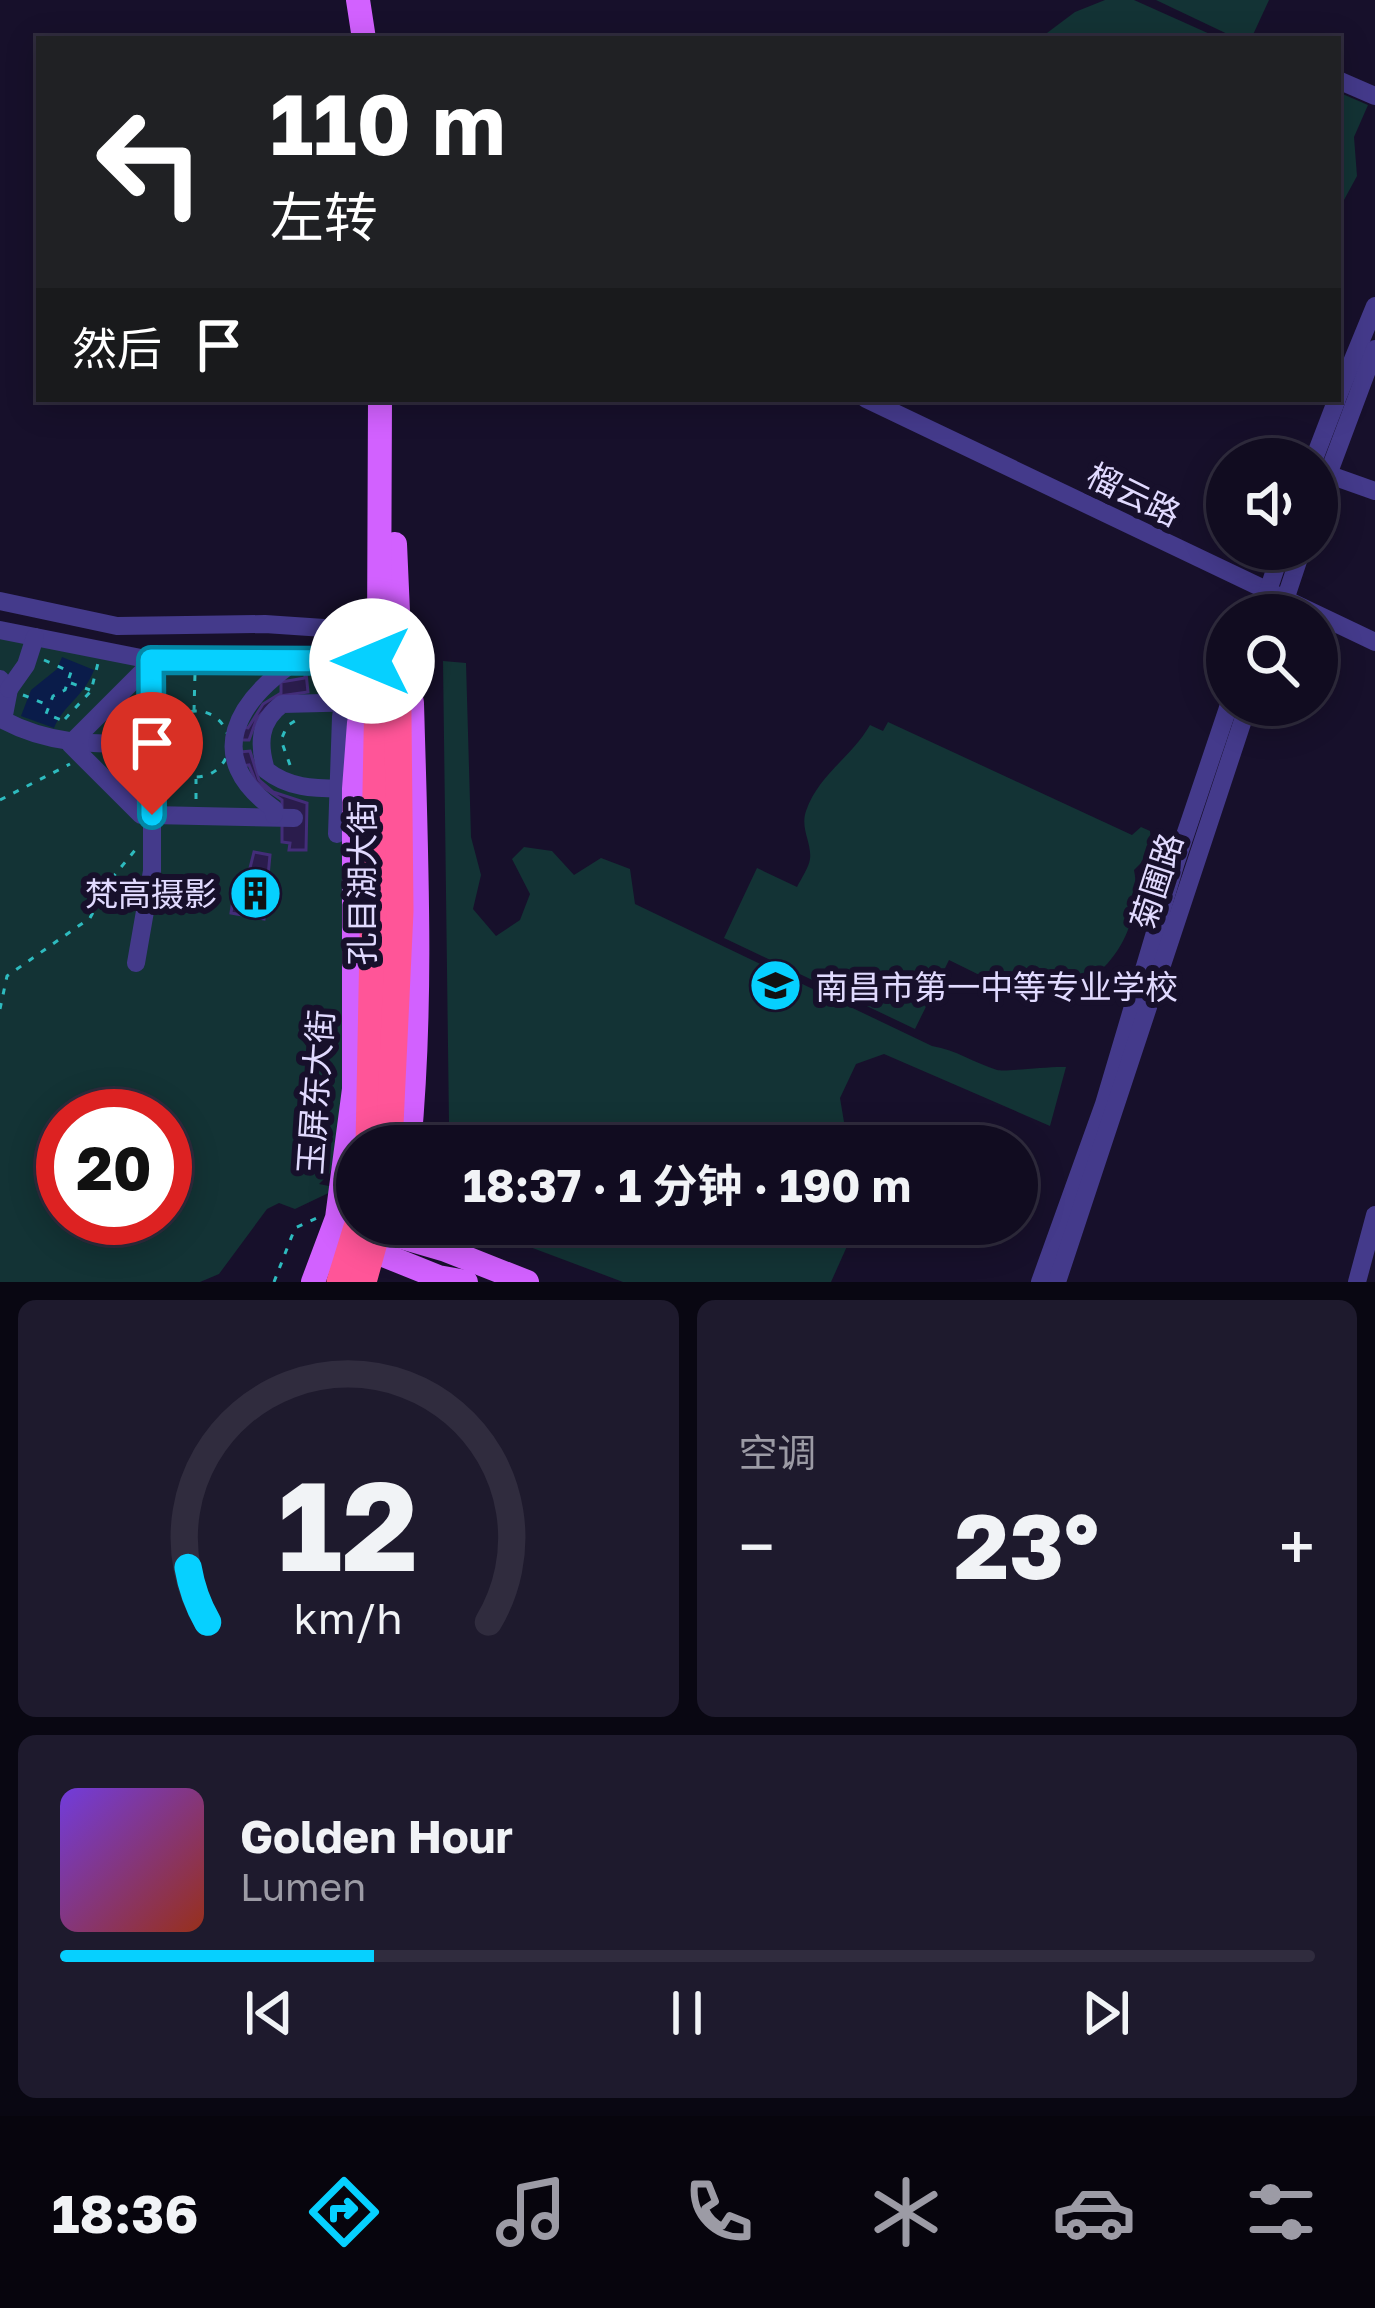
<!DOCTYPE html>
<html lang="zh">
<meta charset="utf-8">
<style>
:root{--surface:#110c20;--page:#1e1a2d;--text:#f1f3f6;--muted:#9c9ba5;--line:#302c3e;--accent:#06d0ff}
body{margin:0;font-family:"Golos Text","Noto Sans SC",sans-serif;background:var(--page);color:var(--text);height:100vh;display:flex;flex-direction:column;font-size:45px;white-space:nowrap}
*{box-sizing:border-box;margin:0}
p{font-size:39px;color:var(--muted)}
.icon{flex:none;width:66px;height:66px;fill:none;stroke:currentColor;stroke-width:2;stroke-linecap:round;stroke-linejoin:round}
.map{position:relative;height:1282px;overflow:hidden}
.details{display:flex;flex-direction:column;gap:18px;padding:18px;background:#090712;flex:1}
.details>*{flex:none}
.guide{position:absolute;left:36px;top:36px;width:1305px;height:366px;border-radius:0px;box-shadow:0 6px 30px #0003,0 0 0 3px var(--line);background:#202124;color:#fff;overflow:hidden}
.fabs{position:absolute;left:1206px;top:438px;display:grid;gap:24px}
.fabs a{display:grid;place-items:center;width:132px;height:132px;border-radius:50%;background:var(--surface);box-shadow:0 6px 30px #0003,0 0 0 3px var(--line);font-size:60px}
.speed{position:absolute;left:36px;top:1089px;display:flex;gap:24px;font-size:60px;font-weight:700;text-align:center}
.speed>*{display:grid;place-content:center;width:156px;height:156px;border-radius:50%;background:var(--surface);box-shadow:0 6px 30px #0003,0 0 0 3px var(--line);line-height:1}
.speed .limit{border:18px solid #d22;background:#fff;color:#111}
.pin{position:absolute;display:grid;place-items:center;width:102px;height:102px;color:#fff;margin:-123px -51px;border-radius:50% 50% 50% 0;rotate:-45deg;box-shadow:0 0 12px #0007}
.pin .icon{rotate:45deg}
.me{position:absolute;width:132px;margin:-66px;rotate:270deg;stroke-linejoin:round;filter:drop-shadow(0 0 9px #0008)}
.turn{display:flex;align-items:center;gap:42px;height:252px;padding:0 36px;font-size:54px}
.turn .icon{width:156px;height:156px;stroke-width:2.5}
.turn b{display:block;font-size:84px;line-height:102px}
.then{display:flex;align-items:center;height:114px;padding:0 36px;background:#0003;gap:24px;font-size:45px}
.big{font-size:90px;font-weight:700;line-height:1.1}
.details .widget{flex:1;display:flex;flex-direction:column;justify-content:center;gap:18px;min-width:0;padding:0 42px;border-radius:18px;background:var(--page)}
.details .dial{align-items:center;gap:0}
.dial svg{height:312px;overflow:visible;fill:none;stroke:var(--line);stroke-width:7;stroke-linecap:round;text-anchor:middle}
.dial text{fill:var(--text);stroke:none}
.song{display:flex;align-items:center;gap:36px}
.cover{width:144px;height:144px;border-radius:18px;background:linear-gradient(135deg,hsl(260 70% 55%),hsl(10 70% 35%))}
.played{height:12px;border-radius:6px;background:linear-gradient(90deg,var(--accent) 25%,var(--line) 25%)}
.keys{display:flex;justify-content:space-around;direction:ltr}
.heat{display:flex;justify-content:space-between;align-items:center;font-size:66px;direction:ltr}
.details .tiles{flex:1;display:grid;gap:18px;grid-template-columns:1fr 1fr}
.widget:last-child{grid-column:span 2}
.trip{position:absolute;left:336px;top:1125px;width:702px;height:120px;border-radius:60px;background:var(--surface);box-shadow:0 6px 30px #0003,0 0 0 3px var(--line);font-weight:700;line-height:120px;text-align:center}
.dock{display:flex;height:192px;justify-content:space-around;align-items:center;background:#07050d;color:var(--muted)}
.dock .icon{width:84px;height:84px}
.dock .active{color:var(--accent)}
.dock b{font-size:54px;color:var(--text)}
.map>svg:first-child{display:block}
.green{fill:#133335;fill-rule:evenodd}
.water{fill:#0a1c4a}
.building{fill:#2a1c4c;stroke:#432d79;stroke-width:3}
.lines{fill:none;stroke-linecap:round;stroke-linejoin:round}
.path{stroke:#2ebbbf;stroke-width:3;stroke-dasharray:6 9;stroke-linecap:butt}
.minor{stroke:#443a8b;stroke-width:18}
.major{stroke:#d261ff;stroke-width:24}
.highway{stroke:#ff5598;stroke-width:27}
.highway-bridge{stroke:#ff5598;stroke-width:27}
.route-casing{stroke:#0487a6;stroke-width:30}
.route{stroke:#06d0ff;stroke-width:21}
.labels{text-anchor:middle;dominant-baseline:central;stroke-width:12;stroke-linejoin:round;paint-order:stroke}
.street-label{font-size:33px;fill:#e1daff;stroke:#17102b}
.poi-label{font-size:33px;fill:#e1daff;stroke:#17102b;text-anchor:end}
</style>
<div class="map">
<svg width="1375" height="1282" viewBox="0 0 1375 1282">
<rect width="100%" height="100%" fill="#17102b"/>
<g class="green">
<polygon points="1105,0 1134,0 1221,39 1039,39 1075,12"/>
<polygon points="1156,0 1269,0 1251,39 1238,39"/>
<polygon points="1338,92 1368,105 1354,137 1357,176 1338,211"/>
<path d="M 0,634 L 152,665 L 308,663 L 360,670 L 350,1103 L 330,1173 L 319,1184 L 339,1188 L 295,1209 L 279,1203 L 267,1209 L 219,1274 L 200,1282 L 0,1282 ZM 63,1116 L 165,1116 L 165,1218 L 63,1218 Z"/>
<path d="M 443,661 L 466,663 L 471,837 L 481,875 L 473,909 L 496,936 L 520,920 L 530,894 L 512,859 L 524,847 L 552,851 L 574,875 L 601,858 L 630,869 L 635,904 L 932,1046 C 957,1050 974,1063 997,1070 C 1007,1072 1049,1066 1066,1067 L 1050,1126 L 884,1054 L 856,1064 L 840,1098 L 848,1146 L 460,1145 L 449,1123 Z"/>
<path d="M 888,722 L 1132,835 L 1141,827 L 1150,831 L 1152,852 L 1134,870 C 1145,926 1106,991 1046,994 L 1040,1005 L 949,960 L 915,1029 L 724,938 L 757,868 L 797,887 C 801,879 809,867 810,859 C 812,843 800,829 806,811 C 819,774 851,758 870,725 L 883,731 Z"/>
<polygon points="506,1224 857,1224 831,1282 623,1282 506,1238"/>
</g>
<path class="water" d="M 62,657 L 94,670 C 83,698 64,704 54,728 L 21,716 L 31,690 L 57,669 Z"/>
<g class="building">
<polygon points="305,663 308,692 280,696 257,718 249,740 238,740 241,727 248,728 263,704 281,693 281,682 305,678"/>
<polygon points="250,751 259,780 273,792 307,803 306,850 289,850 290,843 282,842 282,800 256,782 249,765 241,766 239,752"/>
<polygon points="254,852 270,855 264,919 231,913 232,906 240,908"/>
</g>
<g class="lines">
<g class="path">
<polyline points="44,660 71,672 65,690 53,696 46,714 64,721"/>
<polyline points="71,683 90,690"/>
<polyline points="23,695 48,705"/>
<polyline points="194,711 195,673"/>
<circle cx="196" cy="744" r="33"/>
<polyline points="65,719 91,691 98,663"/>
<polyline points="290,765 281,740 287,726 298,719"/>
<polyline points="196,799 196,779"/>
<polyline points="0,800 70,764"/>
<polyline points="0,1009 7,976 90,918 109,882 136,849"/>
<polyline points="274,1282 295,1228 317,1218"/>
</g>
<g class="minor">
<polyline points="1338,80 1375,96"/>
<polyline points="1338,396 1375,306"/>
<polyline points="866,399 1375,642"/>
<polyline points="1314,459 1337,399"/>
<polyline points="1327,474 1375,491"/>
<polyline points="1317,504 1375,349"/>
<polyline points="0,601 117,626 265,624 324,628 360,639 379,638"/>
<polyline points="1260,615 1282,549"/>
<polyline points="1280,615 1302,549"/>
<polyline points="0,630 151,660 377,661"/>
<polyline points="151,660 152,815 294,818"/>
<path d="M 0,679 L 9,689 L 3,720 C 51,746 98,744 152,744"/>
<polyline points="9,689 26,665 35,637"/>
<path d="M 354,789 C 322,788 292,791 266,770 C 258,744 259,721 282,704 L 363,702"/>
<path d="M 274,815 L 274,809 C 201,757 238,700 297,660"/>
<polyline points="337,834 341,717 350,661"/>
<polyline points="136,963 152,871 152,815 141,815 70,744 151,663"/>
<polyline points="1040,1282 1104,1104 1176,862 1229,705"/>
<polyline points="1057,1282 1248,705"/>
<polyline points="1357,1282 1375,1215"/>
</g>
<g class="major">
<polyline points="358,0 364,39"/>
<polyline points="395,544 399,635"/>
<path d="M 406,669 L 412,703 C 416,851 423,999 409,1146"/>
<polyline points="360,1225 446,1250 527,1282"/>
<polyline points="356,1244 438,1277 466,1282"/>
<polyline points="313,1282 337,1218 354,1089 354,789 359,723 379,638 380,399"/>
</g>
<g class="highway">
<polyline points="369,1146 379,638"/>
<polyline points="389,1146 400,911 397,621"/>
</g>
<g class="highway-bridge">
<polyline points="340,1282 358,1224"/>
<polyline points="363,1282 379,1224"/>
</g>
</g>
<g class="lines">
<defs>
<polyline id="route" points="152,815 151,660 372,661"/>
</defs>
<use href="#route" class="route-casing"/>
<use href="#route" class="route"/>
</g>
<defs>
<symbol id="building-disc" viewBox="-11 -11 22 22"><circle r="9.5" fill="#06d0ff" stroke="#17102b"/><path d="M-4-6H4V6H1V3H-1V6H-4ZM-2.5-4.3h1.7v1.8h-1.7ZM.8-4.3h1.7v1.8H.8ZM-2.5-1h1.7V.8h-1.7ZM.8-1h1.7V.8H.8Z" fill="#111"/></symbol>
<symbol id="school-disc" viewBox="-11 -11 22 22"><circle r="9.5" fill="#06d0ff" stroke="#17102b"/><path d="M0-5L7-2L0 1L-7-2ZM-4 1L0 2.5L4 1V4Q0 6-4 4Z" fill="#111"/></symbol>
</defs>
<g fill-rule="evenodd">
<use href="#building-disc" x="226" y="864" width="59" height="59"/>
<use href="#school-disc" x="746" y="956" width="59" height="59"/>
</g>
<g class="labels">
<g class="street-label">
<text transform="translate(1134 494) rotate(26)">榴云路</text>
<text transform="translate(1156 881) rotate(-72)">菊圃路</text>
<text transform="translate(361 883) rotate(-90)">孔目湖大街</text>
<text transform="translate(315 1092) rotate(-86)">玉屏东大街</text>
</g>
<g class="poi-label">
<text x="217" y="893">梵高摄影</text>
<text x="815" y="986" text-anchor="start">南昌市第一中等专业学校</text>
</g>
</g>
</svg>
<div class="fabs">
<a><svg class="icon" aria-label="sound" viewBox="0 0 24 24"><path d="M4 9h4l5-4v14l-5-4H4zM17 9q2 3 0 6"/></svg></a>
<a><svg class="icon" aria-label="search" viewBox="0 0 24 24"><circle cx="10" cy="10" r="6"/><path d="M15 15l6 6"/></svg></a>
</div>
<div class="speed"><div class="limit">20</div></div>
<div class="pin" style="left:152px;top:815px;background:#d93025"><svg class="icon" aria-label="arrive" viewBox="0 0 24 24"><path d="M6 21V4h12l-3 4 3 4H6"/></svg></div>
<svg class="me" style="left:372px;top:661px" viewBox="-20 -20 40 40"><circle r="19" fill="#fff"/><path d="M0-13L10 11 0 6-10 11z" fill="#06d0ff"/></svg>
<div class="trip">18:37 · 1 分钟 · 190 m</div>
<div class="guide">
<div class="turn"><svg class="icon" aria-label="left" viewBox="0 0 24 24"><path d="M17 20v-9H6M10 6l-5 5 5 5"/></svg><div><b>110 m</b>左转</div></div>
<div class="then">然后<svg class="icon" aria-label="arrive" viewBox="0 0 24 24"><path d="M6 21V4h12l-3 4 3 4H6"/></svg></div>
</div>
</div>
<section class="details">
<div class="tiles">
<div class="widget dial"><svg viewBox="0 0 100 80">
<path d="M14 69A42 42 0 1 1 86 69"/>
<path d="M14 69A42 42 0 0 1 9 55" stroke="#06d0ff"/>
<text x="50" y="56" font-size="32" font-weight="700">12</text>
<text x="50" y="72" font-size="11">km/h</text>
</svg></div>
<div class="widget"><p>空调</p>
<div class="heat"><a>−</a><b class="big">23°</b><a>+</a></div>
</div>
<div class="widget">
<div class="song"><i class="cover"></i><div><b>Golden Hour</b><p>Lumen</p></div></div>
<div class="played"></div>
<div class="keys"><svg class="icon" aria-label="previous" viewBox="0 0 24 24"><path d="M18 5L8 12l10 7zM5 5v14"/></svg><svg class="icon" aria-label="pause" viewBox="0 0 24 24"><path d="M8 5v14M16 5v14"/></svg><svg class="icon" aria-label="next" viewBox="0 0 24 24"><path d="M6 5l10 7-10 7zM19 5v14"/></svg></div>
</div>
</div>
</section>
<nav class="dock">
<b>18:36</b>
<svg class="icon active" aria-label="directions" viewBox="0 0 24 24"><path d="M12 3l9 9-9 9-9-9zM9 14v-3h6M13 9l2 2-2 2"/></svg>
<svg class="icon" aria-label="music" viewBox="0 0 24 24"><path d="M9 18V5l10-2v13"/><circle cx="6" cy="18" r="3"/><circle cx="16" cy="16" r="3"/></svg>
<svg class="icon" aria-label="phone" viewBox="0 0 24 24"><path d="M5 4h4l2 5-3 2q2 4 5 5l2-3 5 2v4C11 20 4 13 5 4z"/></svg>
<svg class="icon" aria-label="climate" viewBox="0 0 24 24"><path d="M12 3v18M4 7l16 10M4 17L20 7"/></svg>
<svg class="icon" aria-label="car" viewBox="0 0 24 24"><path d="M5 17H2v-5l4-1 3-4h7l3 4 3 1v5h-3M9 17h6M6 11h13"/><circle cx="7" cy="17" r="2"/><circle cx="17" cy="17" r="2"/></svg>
<svg class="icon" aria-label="filters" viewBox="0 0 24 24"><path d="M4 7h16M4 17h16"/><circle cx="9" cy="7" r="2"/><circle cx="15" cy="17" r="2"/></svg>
</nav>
